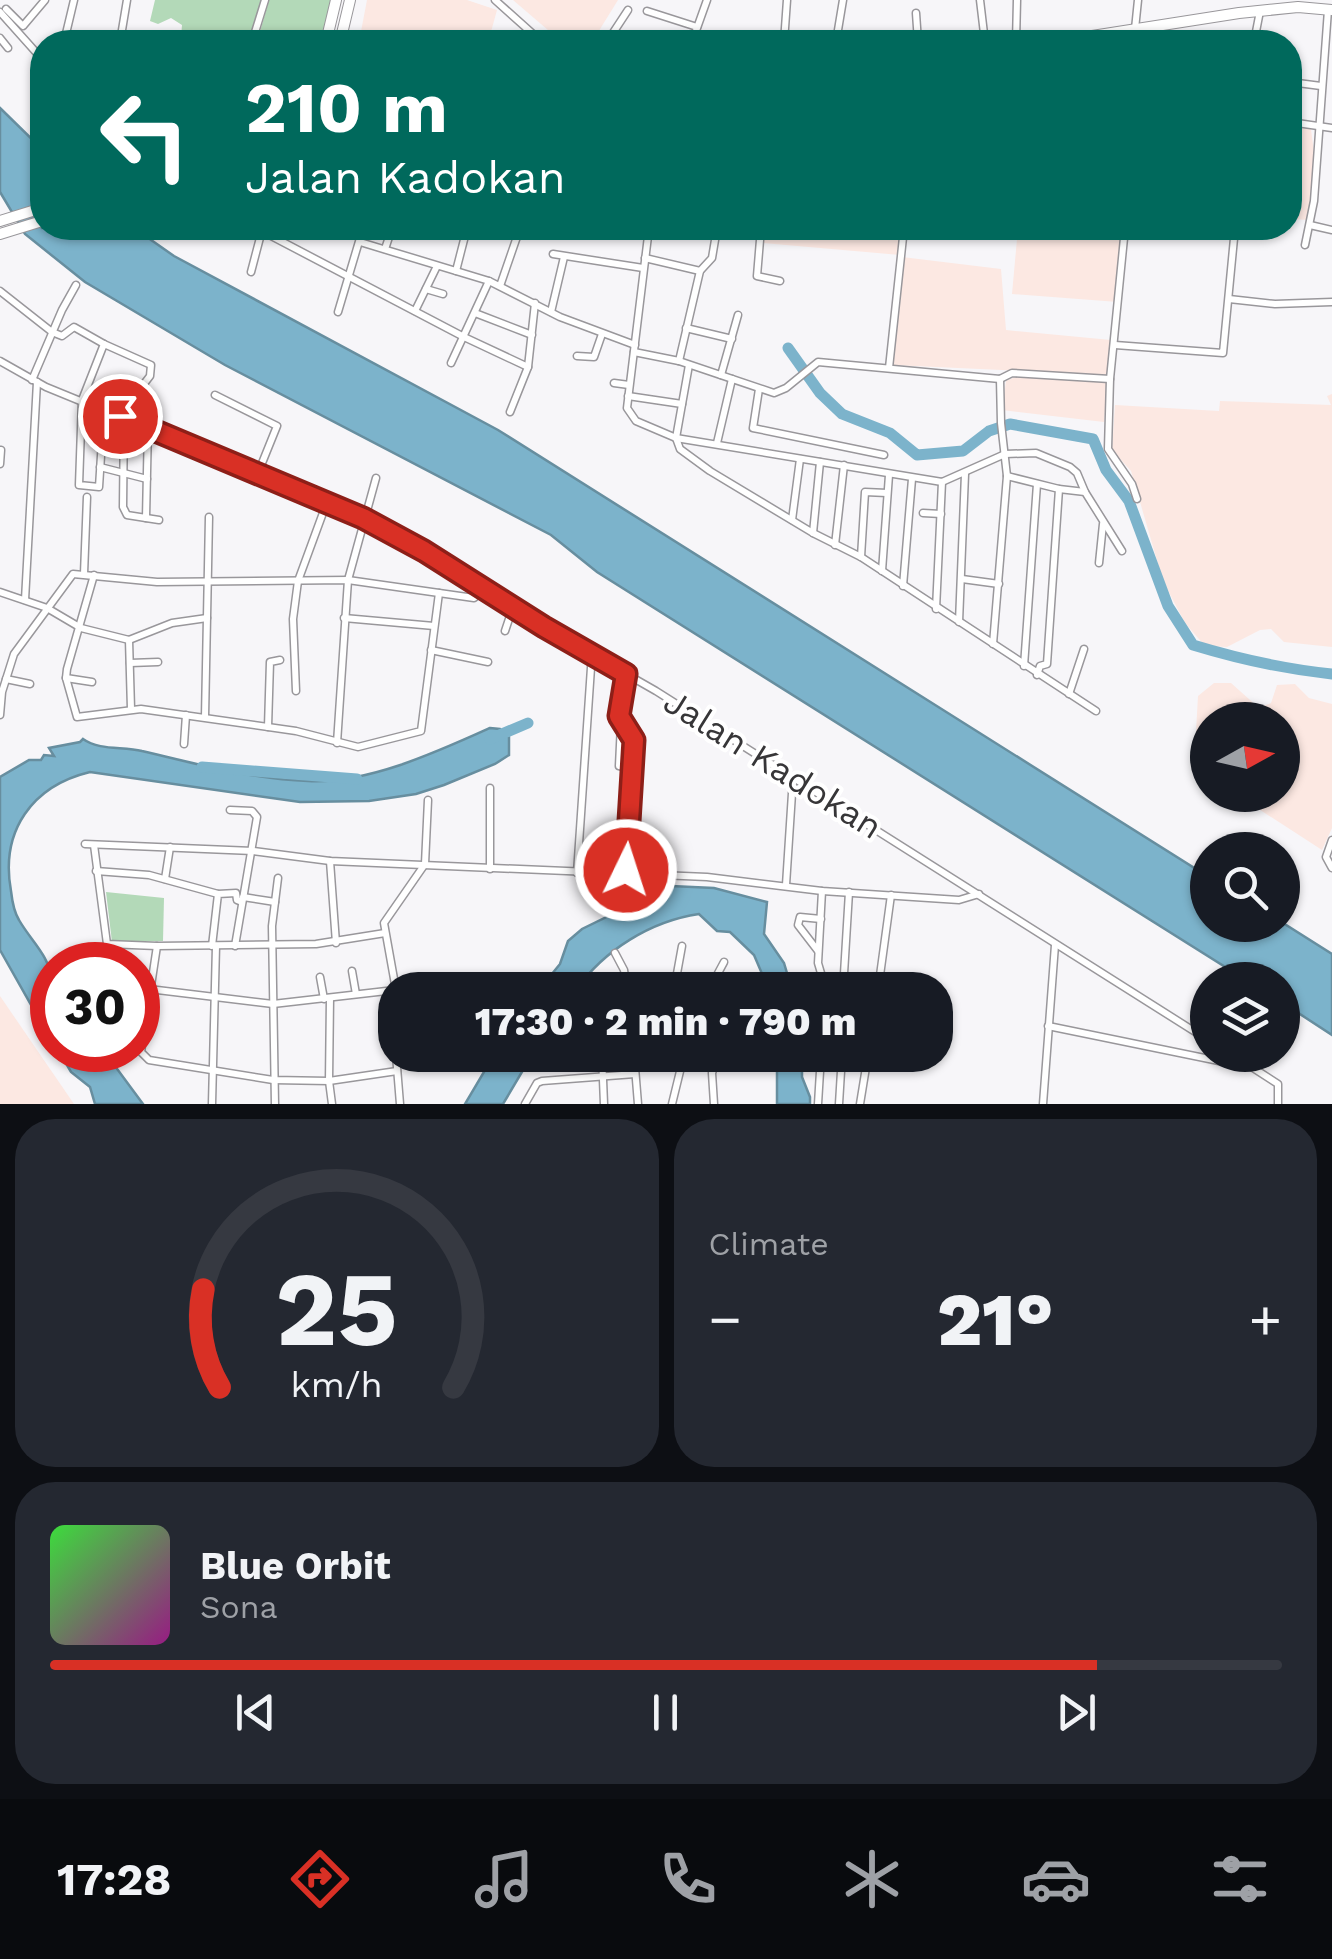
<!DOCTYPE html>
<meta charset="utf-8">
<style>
:root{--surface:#171b24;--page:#242831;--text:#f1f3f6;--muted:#9ea1a6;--line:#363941;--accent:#d93025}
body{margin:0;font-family:"Work Sans",sans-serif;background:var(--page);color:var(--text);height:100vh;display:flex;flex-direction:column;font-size:38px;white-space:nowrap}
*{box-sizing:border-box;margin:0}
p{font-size:32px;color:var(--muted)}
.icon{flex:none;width:55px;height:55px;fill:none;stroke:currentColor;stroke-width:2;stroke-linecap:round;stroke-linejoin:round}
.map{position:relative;height:1104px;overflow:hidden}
.side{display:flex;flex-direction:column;gap:15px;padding:15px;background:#0d0f14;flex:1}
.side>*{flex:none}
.banner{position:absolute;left:30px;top:30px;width:1272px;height:210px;border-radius:40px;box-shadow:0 2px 8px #0004;background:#00695c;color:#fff;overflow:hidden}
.needle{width:65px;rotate:82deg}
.buttons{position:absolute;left:1190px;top:702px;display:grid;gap:20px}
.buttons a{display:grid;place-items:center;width:110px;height:110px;border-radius:50%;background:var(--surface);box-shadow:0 2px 8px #0004;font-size:50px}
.speed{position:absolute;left:30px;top:942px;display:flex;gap:20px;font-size:50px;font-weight:700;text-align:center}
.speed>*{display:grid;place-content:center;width:130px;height:130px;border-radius:50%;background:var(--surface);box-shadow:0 2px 8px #0004;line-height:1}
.speed .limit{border:15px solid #d22;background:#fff;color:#111}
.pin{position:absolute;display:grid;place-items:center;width:85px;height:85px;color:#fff;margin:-42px;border:5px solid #fff;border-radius:50%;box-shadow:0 2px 10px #0007}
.me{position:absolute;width:110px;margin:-55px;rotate:4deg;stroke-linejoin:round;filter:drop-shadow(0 0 8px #0008)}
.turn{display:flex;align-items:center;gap:35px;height:210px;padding:0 50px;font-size:45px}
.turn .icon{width:130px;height:130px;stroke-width:2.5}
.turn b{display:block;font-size:70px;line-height:85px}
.big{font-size:75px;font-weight:800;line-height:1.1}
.side .card{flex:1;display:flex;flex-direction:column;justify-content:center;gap:15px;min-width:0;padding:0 35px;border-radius:40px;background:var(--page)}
.side .dial{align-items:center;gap:0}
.dial svg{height:260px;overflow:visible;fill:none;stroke:var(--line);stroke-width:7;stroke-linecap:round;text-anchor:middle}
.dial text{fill:var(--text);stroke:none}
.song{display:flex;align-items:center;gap:30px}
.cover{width:120px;height:120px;border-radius:15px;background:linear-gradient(135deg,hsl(120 70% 55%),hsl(310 70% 35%))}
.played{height:10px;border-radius:5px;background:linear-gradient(90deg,var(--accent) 85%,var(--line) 85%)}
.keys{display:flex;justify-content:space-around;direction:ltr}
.heat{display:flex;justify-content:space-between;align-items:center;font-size:55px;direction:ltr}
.side .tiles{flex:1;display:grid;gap:15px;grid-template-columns:1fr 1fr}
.card:last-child{grid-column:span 2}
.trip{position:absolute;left:378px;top:972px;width:575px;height:100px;border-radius:40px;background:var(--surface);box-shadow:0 2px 8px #0004;font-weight:800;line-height:100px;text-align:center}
.tabs{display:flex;height:160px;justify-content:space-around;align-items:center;background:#090b0e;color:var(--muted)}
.tabs .icon{width:70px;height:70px}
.tabs .on{color:var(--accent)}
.tabs b{font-size:45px;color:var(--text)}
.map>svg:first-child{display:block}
.industrial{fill:#fce8e2}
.green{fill:#b3d9b8}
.water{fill:#7cb3cb;stroke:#678e9f;stroke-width:2.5}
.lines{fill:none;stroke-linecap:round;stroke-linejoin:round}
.river{stroke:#7cb3cb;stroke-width:11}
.minor-casing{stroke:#99979b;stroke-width:9}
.primary-casing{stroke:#99979b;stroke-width:12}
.minor{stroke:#fff;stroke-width:6}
.primary{stroke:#fff;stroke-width:10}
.route-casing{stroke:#8d1f18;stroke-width:25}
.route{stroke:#d93025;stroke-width:18}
.labels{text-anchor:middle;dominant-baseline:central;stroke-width:8;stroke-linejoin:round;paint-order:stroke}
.street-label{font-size:35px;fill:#373638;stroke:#fff}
</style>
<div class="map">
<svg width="1332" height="1104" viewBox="0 0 1332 1104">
<rect width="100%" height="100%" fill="#f7f6f9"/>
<g class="industrial">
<polygon points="367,0 467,0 497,10 489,39 495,42 359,42"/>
<polygon points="513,0 618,0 592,42 562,42"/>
<polygon points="1290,127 1311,129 1314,153 1310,220 1290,219"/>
<polygon points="765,228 903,228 900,255 763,243"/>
<polygon points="1018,228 1121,228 1118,302 1012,294"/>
<polygon points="902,257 1001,269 1006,330 1111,340 1108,375 892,365"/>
<polygon points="1015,377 1107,382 1104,422 1002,410 1006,381"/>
<polygon points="1332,394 1332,647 1284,642 1271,629 1260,630 1227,647 1205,646 1185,623 1163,581 1131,471 1112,450 1115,405 1219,411 1220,401 1331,405 1327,396"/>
<polygon points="1214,683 1231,683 1259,708 1271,703 1277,685 1295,684 1309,698 1332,704 1332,828 1322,850 1237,795 1282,795 1282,720 1208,720 1207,776 1194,767 1198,696"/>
<polygon points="0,996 74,1104 0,1104"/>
</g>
<g class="green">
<polygon points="155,0 264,0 250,42 200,42 181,37 182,25 171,18 158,24 150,21"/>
<polygon points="269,0 331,0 322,42 257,42"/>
<polygon points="106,892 164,898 163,941 112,942"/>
</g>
<g class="water">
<polygon points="0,108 42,149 42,228 134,228 174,256 498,430 1207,876 1208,925 1283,923 1332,954 1332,1035 1283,1003 1282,980 1246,980 597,572 551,535 225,365 85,282 25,234 0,192"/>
<path d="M 490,728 L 500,729 L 509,737 L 509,755 L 495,764 L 444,785 L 416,794 L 369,801 L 300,802 L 90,772 C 32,786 0,831 11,891 C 12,900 14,912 19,920 C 31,941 49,955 52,980 C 56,1000 53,1022 52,1042 L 0,950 L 0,777 L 29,760 L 41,760 L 44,755 L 54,756 L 49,748 L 80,742 L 83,739 C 100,751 123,746 142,751 C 197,764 251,779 308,781 C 367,784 437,752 490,728 Z"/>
<path d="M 671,886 L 714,888 L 767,902 L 764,934 L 784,963 L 792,990 L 769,990 L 754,955 L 730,932 L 717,931 L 699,914 C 651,921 604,950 576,990 L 539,990 L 560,964 L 568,941 L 582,929 L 621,910 L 649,907 L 649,898 L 655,889 Z"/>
<polygon points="58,1050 108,1050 112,1056 99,1058 95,1064 112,1062 143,1104 95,1104 90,1087 71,1072"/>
<polygon points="494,1055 532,1055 503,1104 465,1104"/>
<polygon points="777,1055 802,1055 802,1077 810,1097 810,1104 777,1104"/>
</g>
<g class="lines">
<g class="river">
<path d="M 788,348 L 820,393 L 842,414 L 890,433 L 917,455 L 963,451 L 989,431 L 1010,424 L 1093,439 L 1106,470 L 1129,501 L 1168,606 L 1193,645 C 1239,659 1284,669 1332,674"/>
<polyline points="490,739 528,723"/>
<polyline points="202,767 357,779"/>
</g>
<defs>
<g id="minor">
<polyline points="495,0 542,42"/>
<polyline points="980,0 985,42"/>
<polyline points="6,9 23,26 45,0"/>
<polyline points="647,11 697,27"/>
<polyline points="0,12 42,59"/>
<polyline points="916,13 918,42"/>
<polyline points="1135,29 1138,0"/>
<polyline points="0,38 8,48"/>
<polyline points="64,42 74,0"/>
<polyline points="120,42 127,0"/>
<polyline points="252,42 265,0"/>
<polyline points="607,42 628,10"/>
<polyline points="692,42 707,0"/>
<polyline points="784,42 787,0"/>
<polyline points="836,42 843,0"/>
<polyline points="1016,42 1017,0"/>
<polyline points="1254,42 1260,11"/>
<polyline points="1290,82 1321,86"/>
<polyline points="1290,122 1332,128"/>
<polyline points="1310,225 1332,230"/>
<polyline points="256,228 464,337 528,367"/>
<polyline points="649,228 627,408 636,421 676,438 942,482 1005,454 1036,453 1070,467 1077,473 1085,492"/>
<polyline points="761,228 757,276 780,281"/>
<polyline points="1125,228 1110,379 1108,449 1132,484 1137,499"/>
<polyline points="438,232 465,234"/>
<polyline points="360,242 489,281 560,317 635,345"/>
<polyline points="1305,245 1314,201 1328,10"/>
<polyline points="385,249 392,228"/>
<polyline points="553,254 643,268"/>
<polyline points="645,258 700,271"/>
<polyline points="456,271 467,228"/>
<polyline points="251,272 262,230"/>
<polyline points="500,286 520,228"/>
<polyline points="426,289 443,294"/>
<polyline points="0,291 52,332 62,336 74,327 104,344"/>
<polyline points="1229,299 1275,304 1332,302"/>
<polyline points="415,311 437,266"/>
<polyline points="338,312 363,228"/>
<polyline points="551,312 564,257"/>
<polyline points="475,313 532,335"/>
<polyline points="686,328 732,339"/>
<polyline points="1115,345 1223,353 1235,228"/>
<polyline points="634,352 679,361 774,393 786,388 818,362 1000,379 1012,373 1110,379"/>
<polyline points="577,356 594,357 602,334"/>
<polyline points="0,361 46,387 327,502 424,551 544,627 656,691 1208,1040"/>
<polyline points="679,361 700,271 712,258 717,228"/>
<polyline points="451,363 489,281"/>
<polyline points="689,365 676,438 680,449 710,471 813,533 861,557 1096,711"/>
<polyline points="889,368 904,228"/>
<polyline points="721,375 738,315"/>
<polyline points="32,380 62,310 76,285"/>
<polyline points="614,383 629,385"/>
<polyline points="759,389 753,428 884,455"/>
<polyline points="215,395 277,426 258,473"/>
<polyline points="628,396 682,404"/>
<polyline points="104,409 99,487 79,485 82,400 104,344 151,365 150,376 120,415"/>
<polyline points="510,412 528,367 535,303"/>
<polyline points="124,417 123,507 127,515 146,518 148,426"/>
<polyline points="717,443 732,379"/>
<polyline points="0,464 1,450"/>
<polyline points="100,467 147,479"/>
<polyline points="1007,476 1059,489 1047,664 1040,666 1037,675"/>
<polyline points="1059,489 1085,492 1122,551"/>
<polyline points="923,513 941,514"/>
<polyline points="146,518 159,520"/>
<polyline points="792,520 800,459"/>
<polyline points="813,533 820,462"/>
<polyline points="835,545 844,465"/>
<polyline points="861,557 865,492 887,493"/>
<polyline points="1099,563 1103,524"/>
<polyline points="882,571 889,475"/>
<polyline points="84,574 87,497"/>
<polyline points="94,575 67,669 66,678 77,717 141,709 296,731 358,747 421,731 439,593"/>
<polyline points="962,579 999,584"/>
<polyline points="903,586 912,479"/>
<polyline points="0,592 47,608 81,628 129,640 131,709"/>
<polyline points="25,600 37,382"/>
<polyline points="936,609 942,482"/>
<polyline points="344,618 434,626"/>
<polyline points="959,622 965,474"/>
<polyline points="505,631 513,607"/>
<polyline points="129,640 172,623 207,618"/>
<polyline points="993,644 1007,476 1001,423 1000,379"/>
<polyline points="431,650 488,662"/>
<polyline points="130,663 158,662"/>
<polyline points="1024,666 1037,484"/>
<polyline points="66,678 92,682"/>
<polyline points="6,679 30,684"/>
<polyline points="296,691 293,619 298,581 327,502"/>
<polyline points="1069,694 1084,649"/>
<polyline points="0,715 2,692 14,654 73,574 157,582 348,580 474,598 485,589"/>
<polyline points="205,717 209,517"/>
<polyline points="621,724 619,766 633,769"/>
<polyline points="268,727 270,662 280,660"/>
<polyline points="337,743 348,580 376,478"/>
<polyline points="184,744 186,715"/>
<polyline points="230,810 252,811 257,817 235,946"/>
<polyline points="1332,840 1326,857 1332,868"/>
<polyline points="85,844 253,851 330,861 707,877 822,891 959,900 979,894"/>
<polyline points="94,845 107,944 157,946"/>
<polyline points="330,861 336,943"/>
<polyline points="490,869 490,788"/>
<polyline points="96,871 149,875 218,894"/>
<polyline points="577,873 592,653"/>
<polyline points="626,875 635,740 619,716 627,673"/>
<polyline points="165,879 170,847"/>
<polyline points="786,885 793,778"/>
<polyline points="822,891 818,963 826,990"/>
<polyline points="243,897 275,902"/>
<polyline points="385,933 316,944 157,946 141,1052 149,1060 273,1080 329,1081 397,1071"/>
<polyline points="212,946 218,894 236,893 237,900 242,902"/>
<polyline points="818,951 798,925 800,917 821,919"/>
<polyline points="615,953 624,970 627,990"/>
<polyline points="352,971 356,994"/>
<polyline points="320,977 324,999"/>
<polyline points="149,989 273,1004 395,990"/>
<polyline points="396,990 384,923 425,864 428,800"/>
<polyline points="674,990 682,946"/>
<polyline points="709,990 724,962"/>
<polyline points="843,990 849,892"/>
<polyline points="878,990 891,895"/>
<polyline points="330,998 329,1081 332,1104"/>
<polyline points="1048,1026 1219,1061 1230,1061 1236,1057"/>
<polyline points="396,1055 400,1104"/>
<polyline points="602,1055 604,1104"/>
<polyline points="634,1055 638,1104"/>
<polyline points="1233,1055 1278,1084 1278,1104"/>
<polyline points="212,1104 216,946"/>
<polyline points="275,1104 272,926 278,878"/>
<polyline points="525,1104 537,1083 542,1081 635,1074"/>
<polyline points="672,1104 684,1055"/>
<polyline points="714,1104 712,1073 718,1055"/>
<polyline points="818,1104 821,1055"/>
<polyline points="839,1104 842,1055"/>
<polyline points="860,1104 868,1055"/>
<polyline points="1043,1104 1055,945"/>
</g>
<g id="primary">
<polyline points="326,42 336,0"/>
<polyline points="340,42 350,0"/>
<polyline points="1054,42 1239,13 1298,7 1332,10"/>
<polyline points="0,221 42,208"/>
<polyline points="0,234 42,221"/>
</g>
</defs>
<use href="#minor" class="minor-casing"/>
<use href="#primary" class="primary-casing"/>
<use href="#minor" class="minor"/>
<use href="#primary" class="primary"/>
</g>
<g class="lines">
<defs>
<polyline id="route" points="120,416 363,518 424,551 544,627 626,674 619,716 634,740 626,870"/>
</defs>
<use href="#route" class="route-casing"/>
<use href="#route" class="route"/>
</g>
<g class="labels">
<g class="street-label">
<text transform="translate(773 764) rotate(32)">Jalan Kadokan</text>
</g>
</g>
</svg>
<div class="buttons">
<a><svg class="needle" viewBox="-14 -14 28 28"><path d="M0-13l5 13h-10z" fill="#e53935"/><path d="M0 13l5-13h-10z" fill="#9ea1a6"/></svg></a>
<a><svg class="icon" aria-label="search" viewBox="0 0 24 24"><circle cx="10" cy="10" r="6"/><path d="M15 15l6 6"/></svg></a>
<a><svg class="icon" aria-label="layers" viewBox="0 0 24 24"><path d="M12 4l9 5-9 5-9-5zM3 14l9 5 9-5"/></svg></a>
</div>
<div class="speed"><div class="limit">30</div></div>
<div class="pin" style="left:120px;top:416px;background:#d93025"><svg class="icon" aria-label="arrive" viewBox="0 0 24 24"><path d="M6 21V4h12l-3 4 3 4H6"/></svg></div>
<svg class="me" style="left:626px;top:870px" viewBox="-20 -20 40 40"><circle r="17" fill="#d93025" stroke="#fff" stroke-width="3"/><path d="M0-11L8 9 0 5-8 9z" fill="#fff"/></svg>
<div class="trip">17:30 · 2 min · 790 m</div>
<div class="banner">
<div class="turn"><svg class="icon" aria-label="left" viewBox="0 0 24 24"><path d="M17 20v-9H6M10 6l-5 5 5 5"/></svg><div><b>210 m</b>Jalan Kadokan</div></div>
</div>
</div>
<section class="side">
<div class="tiles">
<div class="card dial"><svg viewBox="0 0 100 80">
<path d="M14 69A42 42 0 1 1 86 69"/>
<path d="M14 69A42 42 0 0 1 9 39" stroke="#d93025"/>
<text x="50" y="56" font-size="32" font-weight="700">25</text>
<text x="50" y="72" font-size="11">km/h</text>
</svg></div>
<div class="card"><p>Climate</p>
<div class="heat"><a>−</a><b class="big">21°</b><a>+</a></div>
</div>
<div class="card">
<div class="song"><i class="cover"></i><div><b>Blue Orbit</b><p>Sona</p></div></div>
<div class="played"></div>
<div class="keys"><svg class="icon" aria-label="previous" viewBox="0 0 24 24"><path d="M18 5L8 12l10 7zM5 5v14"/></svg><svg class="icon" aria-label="pause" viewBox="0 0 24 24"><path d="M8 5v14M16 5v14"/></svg><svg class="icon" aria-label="next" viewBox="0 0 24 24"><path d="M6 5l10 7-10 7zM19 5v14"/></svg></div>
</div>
</div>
</section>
<nav class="tabs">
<b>17:28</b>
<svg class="icon on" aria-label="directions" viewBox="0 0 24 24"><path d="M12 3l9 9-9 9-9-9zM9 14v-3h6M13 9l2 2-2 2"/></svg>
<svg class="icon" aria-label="music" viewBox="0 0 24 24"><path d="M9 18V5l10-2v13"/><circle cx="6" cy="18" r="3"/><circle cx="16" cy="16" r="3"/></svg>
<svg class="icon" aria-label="phone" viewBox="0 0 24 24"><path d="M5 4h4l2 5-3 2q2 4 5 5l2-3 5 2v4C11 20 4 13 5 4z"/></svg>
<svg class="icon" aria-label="climate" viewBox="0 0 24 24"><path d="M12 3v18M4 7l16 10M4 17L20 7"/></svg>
<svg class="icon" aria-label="car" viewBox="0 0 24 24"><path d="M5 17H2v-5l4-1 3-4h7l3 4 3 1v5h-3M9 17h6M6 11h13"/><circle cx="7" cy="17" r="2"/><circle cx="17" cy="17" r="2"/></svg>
<svg class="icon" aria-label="filters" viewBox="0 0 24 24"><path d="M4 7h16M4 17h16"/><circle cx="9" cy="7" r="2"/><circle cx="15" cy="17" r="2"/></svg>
</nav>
